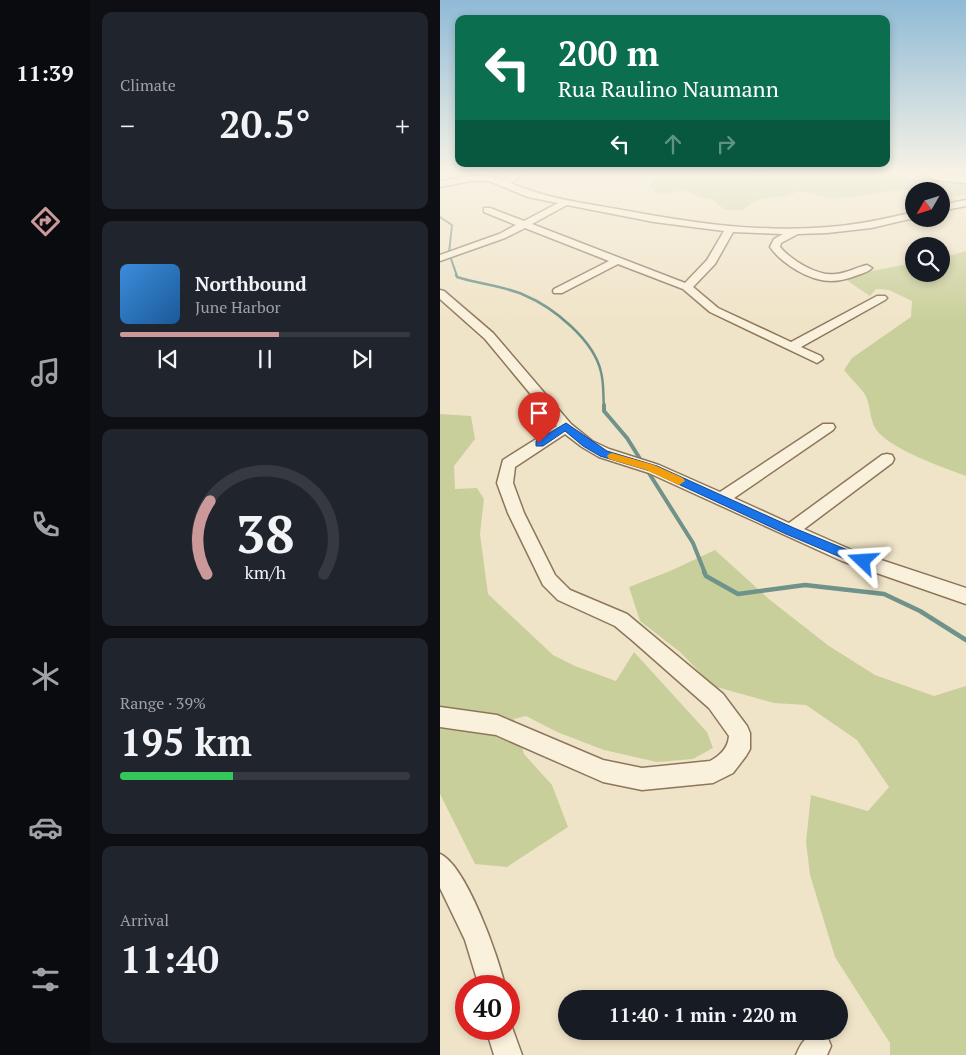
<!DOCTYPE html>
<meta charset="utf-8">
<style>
:root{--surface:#171b24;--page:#20242c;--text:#f1f3f6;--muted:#9ea1a6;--line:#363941;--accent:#cc999b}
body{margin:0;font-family:"PT Serif",serif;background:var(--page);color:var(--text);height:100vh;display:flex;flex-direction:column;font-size:19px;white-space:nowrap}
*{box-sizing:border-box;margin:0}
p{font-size:16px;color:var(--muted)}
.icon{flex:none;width:28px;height:28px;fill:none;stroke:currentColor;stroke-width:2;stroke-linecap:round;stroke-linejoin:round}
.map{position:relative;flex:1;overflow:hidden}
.drawer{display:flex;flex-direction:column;gap:12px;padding:12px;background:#0d0f14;width:350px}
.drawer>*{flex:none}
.banner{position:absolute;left:15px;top:15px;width:435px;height:152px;border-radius:10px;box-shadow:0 2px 8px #0003;background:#0b6e4f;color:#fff;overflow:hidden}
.needle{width:32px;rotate:231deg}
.fabs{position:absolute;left:465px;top:182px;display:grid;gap:10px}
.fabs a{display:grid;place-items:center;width:45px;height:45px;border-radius:50%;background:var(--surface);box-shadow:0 2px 8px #0003;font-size:25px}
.speed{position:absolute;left:15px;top:975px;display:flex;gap:10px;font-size:25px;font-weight:700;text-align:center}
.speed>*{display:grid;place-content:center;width:65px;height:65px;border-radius:50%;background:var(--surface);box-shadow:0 2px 8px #0003;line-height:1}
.speed .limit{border:8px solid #d22;background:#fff;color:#111}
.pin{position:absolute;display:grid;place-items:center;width:42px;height:42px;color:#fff;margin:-51px -21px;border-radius:50% 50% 50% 0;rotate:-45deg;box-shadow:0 0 5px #0007}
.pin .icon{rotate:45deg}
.me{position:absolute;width:55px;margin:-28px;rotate:290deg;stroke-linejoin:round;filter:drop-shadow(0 0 4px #0008)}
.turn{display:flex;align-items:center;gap:18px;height:105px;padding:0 20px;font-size:22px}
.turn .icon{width:65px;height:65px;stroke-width:2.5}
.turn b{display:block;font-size:35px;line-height:42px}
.lanes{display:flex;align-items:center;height:48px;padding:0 20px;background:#0003;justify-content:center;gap:25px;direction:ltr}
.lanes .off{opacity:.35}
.big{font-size:38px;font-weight:800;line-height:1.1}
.drawer .tile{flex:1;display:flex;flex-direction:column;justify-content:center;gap:8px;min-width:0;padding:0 18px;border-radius:10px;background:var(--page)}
.drawer .dial{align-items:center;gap:0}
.dial svg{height:130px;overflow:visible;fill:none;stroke:var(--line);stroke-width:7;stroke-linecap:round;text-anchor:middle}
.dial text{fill:var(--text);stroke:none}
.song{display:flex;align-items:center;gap:15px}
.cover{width:60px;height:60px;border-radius:8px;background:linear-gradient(135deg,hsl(210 70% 55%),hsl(210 70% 35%))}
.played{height:5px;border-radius:2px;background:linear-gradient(90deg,var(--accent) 55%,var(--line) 55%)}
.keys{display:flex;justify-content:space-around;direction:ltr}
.heat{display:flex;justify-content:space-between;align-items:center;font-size:28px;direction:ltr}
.charge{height:8px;border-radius:4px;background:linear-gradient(90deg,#34c759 39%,var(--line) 0)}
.trip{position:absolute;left:118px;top:990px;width:290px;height:50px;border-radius:25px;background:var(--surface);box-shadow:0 2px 8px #0003;font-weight:800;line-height:50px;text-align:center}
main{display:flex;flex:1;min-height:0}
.menu{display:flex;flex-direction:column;width:90px;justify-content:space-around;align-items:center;background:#090b0e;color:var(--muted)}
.menu .icon{width:35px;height:35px}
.menu .on{color:var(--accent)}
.menu b{font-size:22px;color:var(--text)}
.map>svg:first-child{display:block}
.green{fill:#c9cf9b}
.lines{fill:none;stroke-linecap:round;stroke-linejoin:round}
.stream-far3{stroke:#6f938a;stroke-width:2}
.stream-far2{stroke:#6f938a;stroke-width:2.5}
.stream-far1{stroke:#6f938a;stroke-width:4}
.stream{stroke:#6f938a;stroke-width:4.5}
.minor-casing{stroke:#8d765c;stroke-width:3}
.minor{fill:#faf1dc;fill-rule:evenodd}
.route{fill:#1a73e8;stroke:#114b97}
.slow{fill:#f59e0b}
</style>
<main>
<nav class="menu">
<b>11:39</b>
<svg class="icon on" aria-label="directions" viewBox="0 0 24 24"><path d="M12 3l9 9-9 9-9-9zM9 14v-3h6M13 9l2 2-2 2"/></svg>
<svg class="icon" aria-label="music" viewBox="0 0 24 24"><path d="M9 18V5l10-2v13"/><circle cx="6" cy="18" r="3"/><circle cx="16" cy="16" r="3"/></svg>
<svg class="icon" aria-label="phone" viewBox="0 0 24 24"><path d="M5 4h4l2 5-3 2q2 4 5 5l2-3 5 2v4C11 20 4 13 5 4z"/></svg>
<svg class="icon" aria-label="climate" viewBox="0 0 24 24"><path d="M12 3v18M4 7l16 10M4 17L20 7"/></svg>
<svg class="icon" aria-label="car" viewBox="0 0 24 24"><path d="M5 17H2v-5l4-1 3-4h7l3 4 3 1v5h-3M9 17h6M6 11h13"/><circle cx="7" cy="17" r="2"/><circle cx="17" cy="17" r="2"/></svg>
<svg class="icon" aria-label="filters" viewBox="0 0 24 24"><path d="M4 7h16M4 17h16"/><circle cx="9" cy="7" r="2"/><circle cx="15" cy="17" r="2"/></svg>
</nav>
<section class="drawer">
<div class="tile"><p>Climate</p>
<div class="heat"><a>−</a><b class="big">20.5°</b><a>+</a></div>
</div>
<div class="tile">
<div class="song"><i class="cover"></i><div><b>Northbound</b><p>June Harbor</p></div></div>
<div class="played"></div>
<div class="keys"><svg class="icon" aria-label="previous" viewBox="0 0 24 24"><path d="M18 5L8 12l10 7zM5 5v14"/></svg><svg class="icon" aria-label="pause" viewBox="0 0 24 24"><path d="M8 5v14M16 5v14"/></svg><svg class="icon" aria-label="next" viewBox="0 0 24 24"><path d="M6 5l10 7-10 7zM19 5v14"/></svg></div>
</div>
<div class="tile dial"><svg viewBox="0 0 100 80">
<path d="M14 69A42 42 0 1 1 86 69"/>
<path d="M14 69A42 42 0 0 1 16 24" stroke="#cc999b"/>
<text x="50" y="56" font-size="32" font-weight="700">38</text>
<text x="50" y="72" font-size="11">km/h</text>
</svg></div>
<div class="tile"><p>Range · 39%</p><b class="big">195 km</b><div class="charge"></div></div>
<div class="tile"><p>Arrival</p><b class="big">11:40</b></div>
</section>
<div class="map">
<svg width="526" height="1055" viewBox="0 0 526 1055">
<rect width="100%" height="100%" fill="#f0e4c8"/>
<g class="green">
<path d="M 321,173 L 349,173 L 360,175 L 364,173 L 464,173 C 477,184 508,181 526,183 L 526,195 L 501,198 L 501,191 L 474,192 L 469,190 L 455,190 L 414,197 L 390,198 L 358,191 C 335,204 326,189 303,210 L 285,210 L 272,199 L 261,198 L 245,190 L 219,195 L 209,186 L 214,179 L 226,177 L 239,180 L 278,176 L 303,177 Z"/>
<path d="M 526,251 L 526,476 C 502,467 456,451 439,433 C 428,421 432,405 424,393 C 418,385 410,378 404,370 L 412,358 L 471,317 L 472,301 L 449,290 L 436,289 L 430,296 L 405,279 L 421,273 L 474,263 L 474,274 L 501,274 L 501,258 Z"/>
<polygon points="0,414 31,416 35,439 14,466 15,489 37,488 44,499 40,534 48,594 113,655 135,666 176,681 194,652 267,732 273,748 253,759 217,762 164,750 117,732 86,716 74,719 84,754 112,785 128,827 67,867 35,864 0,794"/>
<polygon points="275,550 330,600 389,646 435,675 494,696 526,686 526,1055 450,1055 450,1043 395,957 370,875 366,842 371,795 428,811 449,787 417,740 366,705 334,703 273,686 240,652 200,621 189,587 230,571"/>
</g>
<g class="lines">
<polyline class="stream-far3" points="0,217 12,225 9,253 17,276"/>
<path class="stream-far2" d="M 16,275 L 17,277 C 38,284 65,286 84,295 C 113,307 154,340 161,372 C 164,383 163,396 164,407"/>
<g class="stream-far1">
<polyline points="164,405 164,411 187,438 202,462"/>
<polyline points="207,470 253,543 265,573"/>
</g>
<polyline class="stream" points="264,572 266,576 298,594 365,585 444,594 480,611 526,640"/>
<defs>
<g id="minor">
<path d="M 74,173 L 84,173 L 71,183 C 105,198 141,203 177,209 C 246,222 317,233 388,227 C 417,225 445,219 474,212 L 474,218 L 431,228 L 387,233 L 358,234 L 341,243 L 340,247 C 351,260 378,277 396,274 C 407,273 417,267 427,265 L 432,268 C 428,272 423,273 418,275 C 410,278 400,281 391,281 C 370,281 342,264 330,247 L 334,239 L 343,234 L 293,232 L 275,264 L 253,287 L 278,308 L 351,342 L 437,296 L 445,296 L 447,298 L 445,300 L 361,347 L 381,356 L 383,359 L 377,363 L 270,312 L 243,289 L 178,264 L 122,293 L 114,293 L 113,291 L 114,289 L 169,261 L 85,228 L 65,238 L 0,261 L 0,255 L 59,234 L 76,225 L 44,212 L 44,208 L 50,208 L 84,221 L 118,203 L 88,197 L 49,181 L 31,181 L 0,187 L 0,181 C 22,177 42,172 64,180 ZM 127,205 L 214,222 L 284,231 L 267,260 L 245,283 L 92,224 Z"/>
<polygon points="481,173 526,177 526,183 495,180"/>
<polygon points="526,200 526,206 501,211 501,205"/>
<path d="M 0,290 L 4,291 L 53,333 L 131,424 L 152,441 L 169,449 L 219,465 L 280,492 L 383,424 L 393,424 L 395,427 L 393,430 L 294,498 L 349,523 L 442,455 L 447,454 L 452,455 L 454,459 L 452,463 L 364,529 L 414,551 L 526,588 L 526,604 L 402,561 L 209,473 L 159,457 L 142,447 L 125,434 L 75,467 L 73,483 L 84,513 L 115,575 L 130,590 L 187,614 L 283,694 L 307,726 L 310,733 L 310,749 L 306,756 L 293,773 L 273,783 L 202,790 L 163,782 L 56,735 L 0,727 L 0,707 L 57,715 L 163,760 L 202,768 L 270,761 C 281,755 288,748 289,736 L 269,708 L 193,641 L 175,626 L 118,600 L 103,585 L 68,513 L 57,483 L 63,460 L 117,426 L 45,339 L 0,299 Z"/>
<path d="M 0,854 C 26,865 59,958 65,986 L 39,986 L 25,940 L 0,888 Z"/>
<polygon points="69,1019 82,1055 54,1055 46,1029 69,1029"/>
<path d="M 377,1032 L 387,1036 L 391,1046 L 387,1055 L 356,1055 C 361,1043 365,1037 377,1032 Z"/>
</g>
</defs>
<use href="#minor" class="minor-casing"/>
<use href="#minor" class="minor"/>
</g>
<linearGradient id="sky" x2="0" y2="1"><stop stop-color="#8fbad6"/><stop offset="0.54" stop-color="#f8f3e6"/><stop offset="1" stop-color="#f8f3e6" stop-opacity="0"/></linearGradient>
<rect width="526" height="321" fill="url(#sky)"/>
<polygon class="route" points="126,423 167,451 217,466 354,528 427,558 429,561 427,565 419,565 346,534 210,471 160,456 143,446 125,431 103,446 96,446 96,441"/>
<polygon class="slow" points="172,453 214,465 243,478 245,481 239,485 206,470 169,459 167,456 169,454"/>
</svg>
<div class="fabs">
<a><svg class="needle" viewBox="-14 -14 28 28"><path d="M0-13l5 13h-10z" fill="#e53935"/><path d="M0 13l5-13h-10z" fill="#9ea1a6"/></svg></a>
<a><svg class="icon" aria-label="search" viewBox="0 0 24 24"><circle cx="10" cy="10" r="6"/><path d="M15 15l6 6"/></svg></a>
</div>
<div class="speed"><div class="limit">40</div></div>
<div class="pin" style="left:99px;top:443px;background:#d93025"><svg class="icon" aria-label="arrive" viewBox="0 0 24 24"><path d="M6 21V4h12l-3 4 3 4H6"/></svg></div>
<svg class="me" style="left:423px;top:561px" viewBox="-20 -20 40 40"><path d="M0-17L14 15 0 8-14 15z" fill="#1a73e8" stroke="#fff" stroke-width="4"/></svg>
<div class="trip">11:40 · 1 min · 220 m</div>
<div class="banner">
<div class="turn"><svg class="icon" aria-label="left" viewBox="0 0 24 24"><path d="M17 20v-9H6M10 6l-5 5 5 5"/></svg><div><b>200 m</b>Rua Raulino Naumann</div></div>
<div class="lanes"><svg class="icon" aria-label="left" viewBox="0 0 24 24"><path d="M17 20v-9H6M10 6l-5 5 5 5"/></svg><svg class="icon off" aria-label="ahead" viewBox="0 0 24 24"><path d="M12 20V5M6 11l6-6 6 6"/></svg><svg class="icon off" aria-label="right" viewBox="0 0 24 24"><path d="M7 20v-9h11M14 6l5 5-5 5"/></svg></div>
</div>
</div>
</main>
